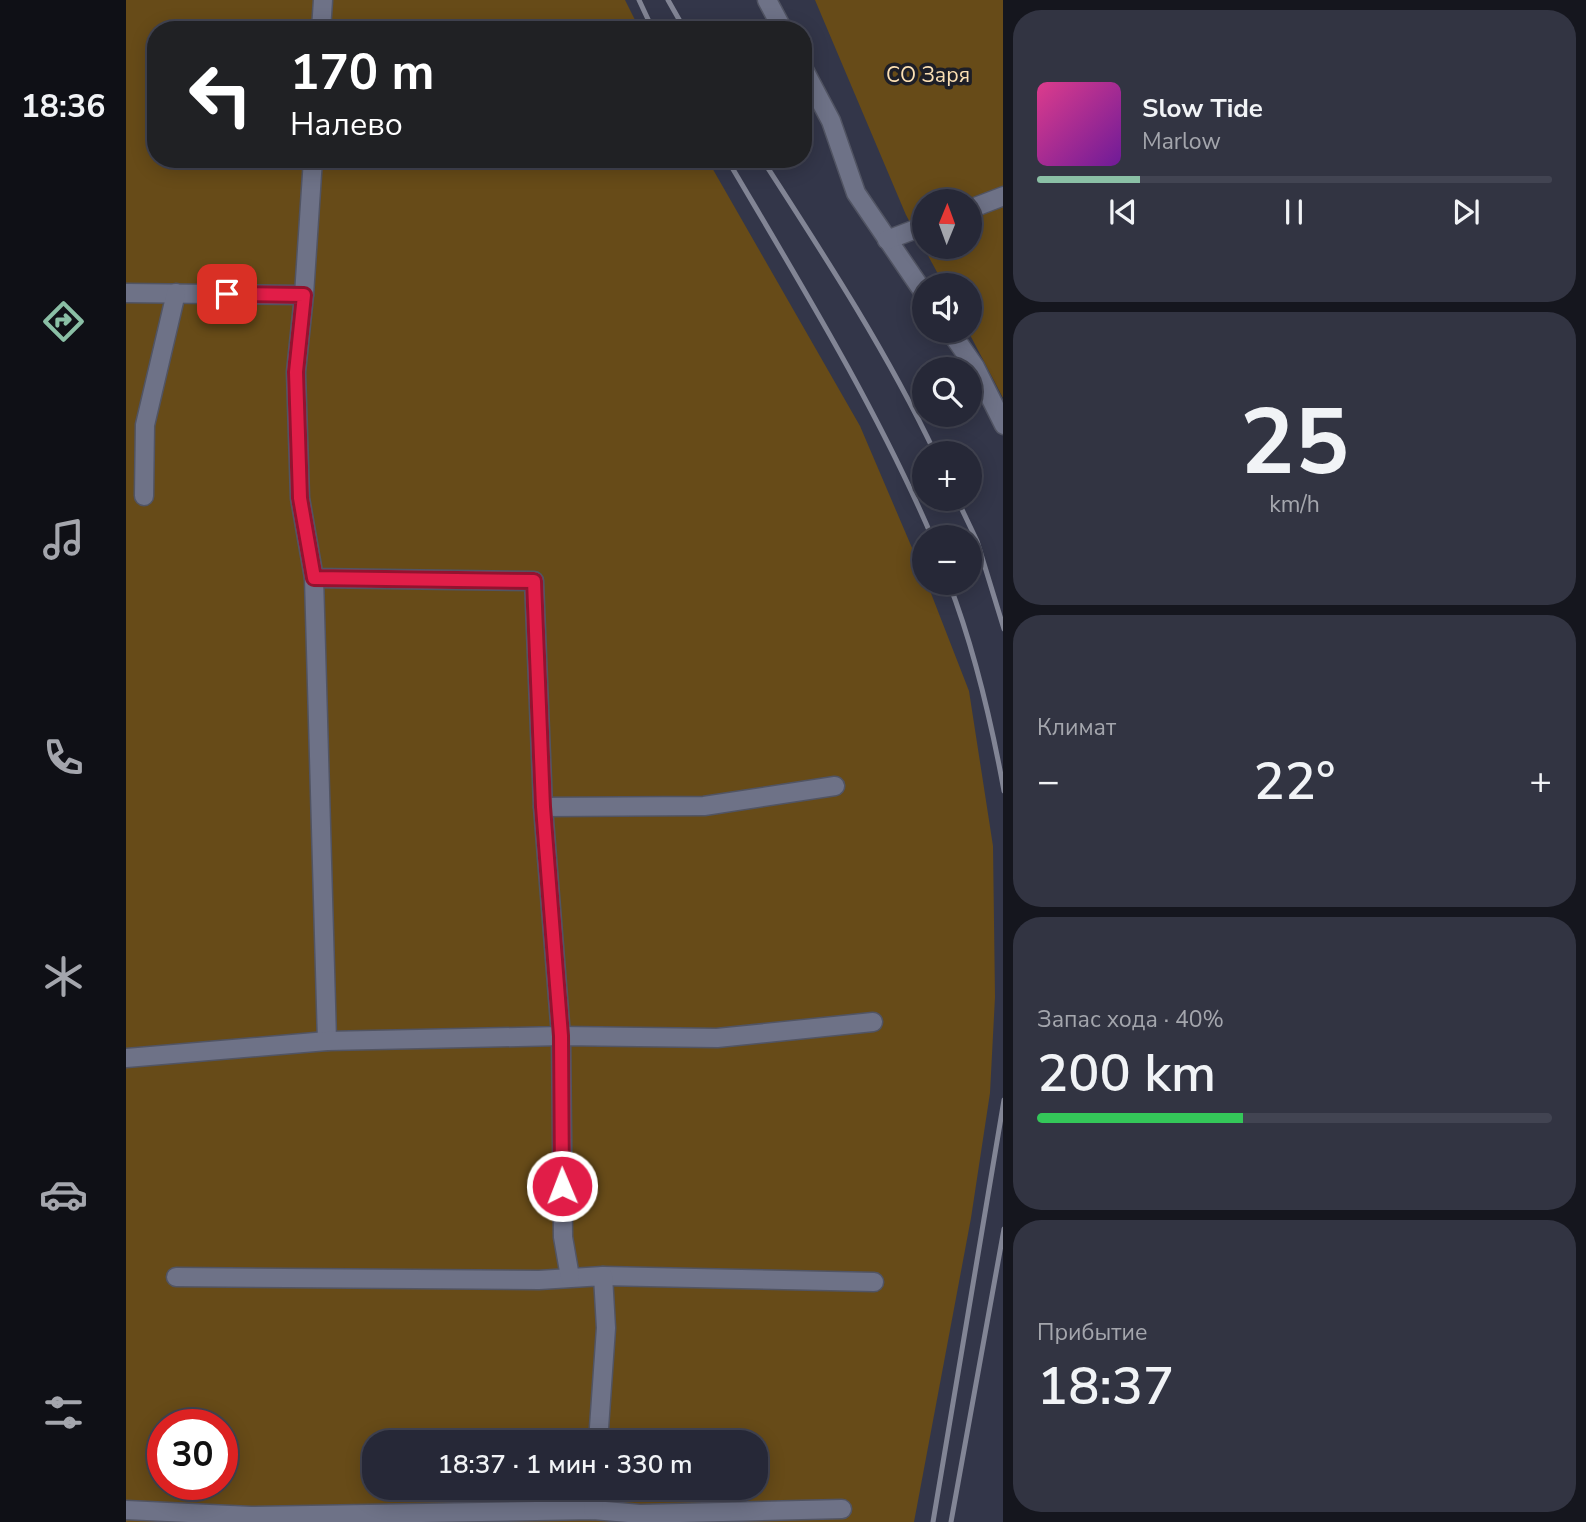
<!DOCTYPE html>
<html lang="ru">
<meta charset="utf-8">
<style>
:root{--surface:#262837;--page:#323442;--text:#f1f3f6;--muted:#a4a6ad;--line:#424452;--accent:#8abfa5}
body{margin:0;font-family:"Nunito Sans",sans-serif;background:var(--page);color:var(--text);height:100vh;display:flex;flex-direction:column;font-size:26px;white-space:nowrap}
*{box-sizing:border-box;margin:0}
p{font-size:23px;color:var(--muted)}
.icon{flex:none;width:38px;height:38px;fill:none;stroke:currentColor;stroke-width:2;stroke-linecap:round;stroke-linejoin:round}
.map{position:relative;flex:1;overflow:hidden}
.details{display:flex;flex-direction:column;gap:10px;padding:10px;background:#15161e;width:583px}
.details>*{flex:none}
.hud{position:absolute;left:21px;top:21px;width:665px;height:147px;border-radius:28px;box-shadow:0 4px 18px #0003,0 0 0 2px var(--line);background:#202124;color:#fff;overflow:hidden}
.needle{width:46px;rotate:1deg}
.tools{position:absolute;left:786px;top:189px;display:grid;gap:14px}
.tools a{display:grid;place-items:center;width:70px;height:70px;border-radius:50%;background:var(--surface);box-shadow:0 4px 18px #0003,0 0 0 2px var(--line);font-size:35px}
.speed{position:absolute;left:21px;top:1409px;display:flex;gap:14px;font-size:35px;font-weight:700;text-align:center}
.speed>*{display:grid;place-content:center;width:91px;height:91px;border-radius:50%;background:var(--surface);box-shadow:0 4px 18px #0003,0 0 0 2px var(--line);line-height:1}
.speed .limit{border:10px solid #d22;background:#fff;color:#111}
.pin{position:absolute;display:grid;place-items:center;width:60px;height:60px;color:#fff;margin:-30px;border-radius:14px;box-shadow:0 4px 10px #0006}
.me{position:absolute;width:77px;margin:-38px;rotate:359deg;stroke-linejoin:round;filter:drop-shadow(0 0 5px #0008)}
.turn{display:flex;align-items:center;gap:24px;height:147px;padding:0 28px;font-size:32px}
.turn .icon{width:91px;height:91px;stroke-width:2.5}
.turn b{display:block;font-size:49px;line-height:60px}
.big{font-size:52px;font-weight:600;line-height:1.1}
.details .widget{flex:1;display:flex;flex-direction:column;justify-content:center;gap:10px;min-width:0;padding:0 24px;border-radius:28px;background:var(--page)}
.details .dial{align-items:center;gap:0}
.dial b{font-size:91px;line-height:1}
.song{display:flex;align-items:center;gap:21px}
.cover{width:84px;height:84px;border-radius:10px;background:linear-gradient(135deg,hsl(330 70% 55%),hsl(280 70% 35%))}
.played{height:7px;border-radius:4px;background:linear-gradient(90deg,var(--accent) 20%,var(--line) 20%)}
.keys{display:flex;justify-content:space-around;direction:ltr}
.heat{display:flex;justify-content:space-between;align-items:center;font-size:38px;direction:ltr}
.charge{height:10px;border-radius:5px;background:linear-gradient(90deg,#34c759 40%,var(--line) 0)}
.trip{position:absolute;left:236px;top:1430px;width:406px;height:70px;border-radius:28px;background:var(--surface);box-shadow:0 4px 18px #0003,0 0 0 2px var(--line);font-weight:600;line-height:70px;text-align:center}
main{display:flex;flex:1;min-height:0}
.menu{display:flex;flex-direction:column;width:126px;justify-content:space-around;align-items:center;background:#0f1016;color:var(--muted)}
.menu .icon{width:49px;height:49px}
.menu .active{color:var(--accent)}
.menu b{font-size:32px;color:var(--text)}
.map>svg:first-child{display:block}
.green{fill:#674b18;fill-rule:evenodd}
.lines{fill:none;stroke-linecap:round;stroke-linejoin:round}
.street-casing{stroke:#515463;stroke-width:21}
.street{stroke:#6e7287;stroke-width:18}
.rail{stroke:#828595;stroke-width:5}
.route-casing{stroke:#92132f;stroke-width:18}
.route{stroke:#e11d48;stroke-width:12}
.labels{text-anchor:middle;dominant-baseline:central;stroke-width:7;stroke-linejoin:round;paint-order:stroke}
.park-label{font-size:21px;fill:#fbdfb3;stroke:#1d1e27}
</style>
<main>
<nav class="menu">
<b>18:36</b>
<svg class="icon active" aria-label="directions" viewBox="0 0 24 24"><path d="M12 3l9 9-9 9-9-9zM9 14v-3h6M13 9l2 2-2 2"/></svg>
<svg class="icon" aria-label="music" viewBox="0 0 24 24"><path d="M9 18V5l10-2v13"/><circle cx="6" cy="18" r="3"/><circle cx="16" cy="16" r="3"/></svg>
<svg class="icon" aria-label="phone" viewBox="0 0 24 24"><path d="M5 4h4l2 5-3 2q2 4 5 5l2-3 5 2v4C11 20 4 13 5 4z"/></svg>
<svg class="icon" aria-label="climate" viewBox="0 0 24 24"><path d="M12 3v18M4 7l16 10M4 17L20 7"/></svg>
<svg class="icon" aria-label="car" viewBox="0 0 24 24"><path d="M5 17H2v-5l4-1 3-4h7l3 4 3 1v5h-3M9 17h6M6 11h13"/><circle cx="7" cy="17" r="2"/><circle cx="17" cy="17" r="2"/></svg>
<svg class="icon" aria-label="filters" viewBox="0 0 24 24"><path d="M4 7h16M4 17h16"/><circle cx="9" cy="7" r="2"/><circle cx="15" cy="17" r="2"/></svg>
</nav>
<div class="map">
<svg width="878" height="1522" viewBox="0 0 878 1522">
<rect width="100%" height="100%" fill="#333649"/>
<g class="green">
<path d="M 0,0 L 499,0 L 514,30 L 30,30 L 30,159 L 581,159 L 734,426 L 798,576 L 798,583 L 801,583 L 843,691 L 867,846 L 869,997 L 864,1093 L 845,1218 L 788,1522 L 0,1522 ZM 37,1424 L 96,1424 L 96,1484 L 37,1484 ZM 248,1442 L 630,1442 L 630,1488 L 248,1488 Z"/>
<path d="M 689,0 L 877,0 L 877,398 L 842,331 L 844,331 L 844,285 L 818,285 L 780,215 ZM 798,201 L 844,201 L 844,247 L 798,247 Z"/>
</g>
<g class="lines">
<defs>
<g id="street">
<polyline points="641,0 657,30"/>
<polyline points="195,30 197,0"/>
<polyline points="677,68 705,121 730,193 798,293"/>
<polyline points="844,209 878,196"/>
<polyline points="761,240 798,226"/>
<polyline points="0,293 178,295 187,159"/>
<polyline points="178,295 170,372 174,498 188,578 408,581 417,807"/>
<polyline points="824,331 849,367 878,425"/>
<polyline points="18,496 19,425 50,293"/>
<polyline points="188,578 201,1041"/>
<polyline points="0,1058 201,1041 435,1036 417,807 578,806 709,786"/>
<polyline points="477,1276 748,1282"/>
<polyline points="50,1277 413,1280 477,1276 480,1328 472,1442"/>
<polyline points="444,1277 437,1237 435,1036 591,1038 747,1022"/>
<polyline points="0,1510 125,1516 467,1510 514,1514 716,1509"/>
<polyline points="467,1510 468,1488"/>
</g>
</defs>
<use href="#street" class="street-casing"/>
<use href="#street" class="street"/>
<g class="rail">
<polyline points="513,0 527,30"/>
<polyline points="542,0 559,30"/>
<path d="M 601,159 C 674,283 749,405 806,537"/>
<path d="M 636,159 C 698,255 760,350 809,453"/>
<polyline points="831,499 851,541 878,629"/>
<path d="M 823,583 C 849,651 865,720 878,791"/>
<polyline points="807,1522 878,1100"/>
<polyline points="825,1522 878,1229"/>
</g>
</g>
<g class="lines">
<defs>
<polyline id="route" points="101,294 178,295 170,372 174,498 188,578 408,581 417,807 435,1036 436,1186"/>
</defs>
<use href="#route" class="route-casing"/>
<use href="#route" class="route"/>
</g>
<g class="labels">
<g class="park-label">
<text x="802" y="75">СО Заря</text>
</g>
</g>
</svg>
<div class="tools">
<a><svg class="needle" viewBox="-14 -14 28 28"><path d="M0-13l5 13h-10z" fill="#e53935"/><path d="M0 13l5-13h-10z" fill="#a4a6ad"/></svg></a>
<a><svg class="icon" aria-label="sound" viewBox="0 0 24 24"><path d="M4 9h4l5-4v14l-5-4H4zM17 9q2 3 0 6"/></svg></a>
<a><svg class="icon" aria-label="search" viewBox="0 0 24 24"><circle cx="10" cy="10" r="6"/><path d="M15 15l6 6"/></svg></a>
<a>+</a>
<a>−</a>
</div>
<div class="speed"><div class="limit">30</div></div>
<div class="pin" style="left:101px;top:294px;background:#d93025"><svg class="icon" aria-label="arrive" viewBox="0 0 24 24"><path d="M6 21V4h12l-3 4 3 4H6"/></svg></div>
<svg class="me" style="left:436px;top:1186px" viewBox="-20 -20 40 40"><circle r="17" fill="#e11d48" stroke="#fff" stroke-width="3"/><path d="M0-11L8 9 0 5-8 9z" fill="#fff"/></svg>
<div class="trip">18:37 · 1 мин · 330 m</div>
<div class="hud">
<div class="turn"><svg class="icon" aria-label="left" viewBox="0 0 24 24"><path d="M17 20v-9H6M10 6l-5 5 5 5"/></svg><div><b>170 m</b>Налево</div></div>
</div>
</div>
<section class="details">
<div class="widget">
<div class="song"><i class="cover"></i><div><b>Slow Tide</b><p>Marlow</p></div></div>
<div class="played"></div>
<div class="keys"><svg class="icon" aria-label="previous" viewBox="0 0 24 24"><path d="M18 5L8 12l10 7zM5 5v14"/></svg><svg class="icon" aria-label="pause" viewBox="0 0 24 24"><path d="M8 5v14M16 5v14"/></svg><svg class="icon" aria-label="next" viewBox="0 0 24 24"><path d="M6 5l10 7-10 7zM19 5v14"/></svg></div>
</div>
<div class="widget dial"><b>25</b><p>km/h</p></div>
<div class="widget"><p>Климат</p>
<div class="heat"><a>−</a><b class="big">22°</b><a>+</a></div>
</div>
<div class="widget"><p>Запас хода · 40%</p><b class="big">200 km</b><div class="charge"></div></div>
<div class="widget"><p>Прибытие</p><b class="big">18:37</b></div>
</section>
</main>
